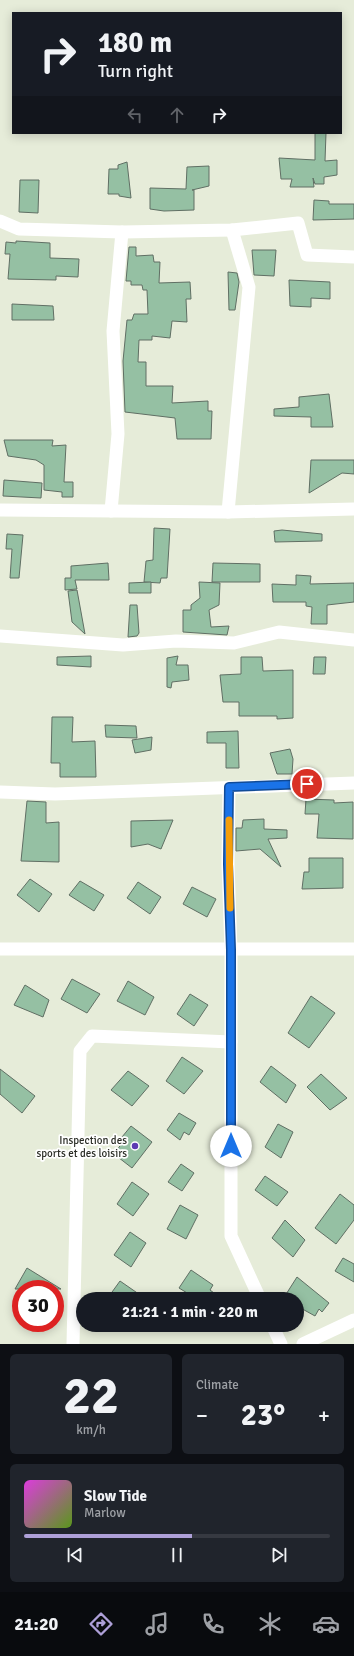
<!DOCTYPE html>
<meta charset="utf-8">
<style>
:root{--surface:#171b24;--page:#20242c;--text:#f1f3f6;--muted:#9ea1a6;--line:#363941;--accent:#aea0d8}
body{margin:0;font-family:Signika,sans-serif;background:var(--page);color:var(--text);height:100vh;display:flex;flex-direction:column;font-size:15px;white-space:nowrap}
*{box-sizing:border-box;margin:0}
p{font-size:13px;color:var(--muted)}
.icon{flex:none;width:22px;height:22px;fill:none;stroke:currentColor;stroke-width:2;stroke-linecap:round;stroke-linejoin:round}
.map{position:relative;height:1344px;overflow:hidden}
.panel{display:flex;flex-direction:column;gap:10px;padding:10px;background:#0d0f14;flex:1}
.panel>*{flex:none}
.hud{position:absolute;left:12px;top:12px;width:330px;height:122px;border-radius:0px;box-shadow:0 2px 10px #0003;background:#171b24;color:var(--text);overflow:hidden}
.speed{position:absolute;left:12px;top:1280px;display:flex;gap:8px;font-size:20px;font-weight:700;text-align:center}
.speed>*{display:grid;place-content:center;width:52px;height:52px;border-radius:50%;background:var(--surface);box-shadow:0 2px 10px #0003;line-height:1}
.speed .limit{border:6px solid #d22;background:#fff;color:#111}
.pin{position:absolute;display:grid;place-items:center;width:34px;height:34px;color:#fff;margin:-17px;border:2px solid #fff;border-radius:50%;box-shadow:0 1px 4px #0007}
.me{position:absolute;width:44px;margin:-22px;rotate:0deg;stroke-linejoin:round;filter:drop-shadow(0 0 3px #0008)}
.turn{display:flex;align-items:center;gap:14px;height:84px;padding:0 20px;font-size:18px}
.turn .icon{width:52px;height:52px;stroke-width:2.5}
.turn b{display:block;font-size:28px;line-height:34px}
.lanes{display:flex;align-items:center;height:38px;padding:0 20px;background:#0003;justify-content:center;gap:20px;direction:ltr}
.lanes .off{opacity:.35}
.big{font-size:30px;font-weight:700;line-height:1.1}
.panel .tile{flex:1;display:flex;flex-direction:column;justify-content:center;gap:6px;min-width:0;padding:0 14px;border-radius:6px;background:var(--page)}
.panel .dial{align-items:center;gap:0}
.dial b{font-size:52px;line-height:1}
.song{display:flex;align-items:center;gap:12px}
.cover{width:48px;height:48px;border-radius:6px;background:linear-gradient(135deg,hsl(300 70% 55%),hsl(90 70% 35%))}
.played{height:4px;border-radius:2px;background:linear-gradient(90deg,var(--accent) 55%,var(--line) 55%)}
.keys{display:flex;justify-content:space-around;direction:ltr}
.heat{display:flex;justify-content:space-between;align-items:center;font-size:22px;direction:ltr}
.panel .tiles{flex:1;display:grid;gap:10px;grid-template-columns:1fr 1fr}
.tile:last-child{grid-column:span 2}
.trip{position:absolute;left:76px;top:1292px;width:228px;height:40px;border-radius:20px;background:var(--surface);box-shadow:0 2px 10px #0003;font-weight:700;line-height:40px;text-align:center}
.dock{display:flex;height:64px;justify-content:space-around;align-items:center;background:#090b0e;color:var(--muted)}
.dock .icon{width:28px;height:28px}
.dock .on{color:var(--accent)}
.dock b{font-size:18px;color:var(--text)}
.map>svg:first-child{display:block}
.building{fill:#95c0a3;stroke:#606f64}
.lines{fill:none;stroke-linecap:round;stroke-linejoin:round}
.minor{stroke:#fff;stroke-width:13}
.route-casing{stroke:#114b97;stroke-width:10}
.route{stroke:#1a73e8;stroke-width:7}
.slow{stroke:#f59e0b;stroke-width:7}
.poi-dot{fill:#5d3bb3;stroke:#fff;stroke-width:1.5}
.labels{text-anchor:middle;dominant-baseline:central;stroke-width:3.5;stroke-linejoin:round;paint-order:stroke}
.poi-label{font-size:11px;fill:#2a2c25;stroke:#fff;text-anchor:end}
</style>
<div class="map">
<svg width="354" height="1344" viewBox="0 0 354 1344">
<rect width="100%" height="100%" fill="#e6ecd9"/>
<g class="building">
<polygon points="315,133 326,133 325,161 337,160 337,175 324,177 324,184 315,184 313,178 314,187 290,187 292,179 281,179 279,158 315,160"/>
<polygon points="127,162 131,198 119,196 119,194 108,194 109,169 118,169 118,165"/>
<polygon points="209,166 209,186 192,190 194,190 194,210 164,211 150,209 150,188 186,189 187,167"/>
<polygon points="20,180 39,180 38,213 19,212"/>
<polygon points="314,200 329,201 329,204 354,204 354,219 313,220"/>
<polygon points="16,241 50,243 50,258 79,259 78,277 56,276 56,280 8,279 10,254 5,254 6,242 16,243"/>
<polygon points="129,247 136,247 136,256 153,255 154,262 160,262 159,283 190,282 191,299 186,299 187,322 172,321 170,338 152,336 152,340 139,340 138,362 146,362 146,386 173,386 172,403 208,401 208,411 212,411 211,439 177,439 175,418 125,412 123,361 127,320 132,320 134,314 148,314 147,290 143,290 142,285 131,285 131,281 126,281"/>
<polygon points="252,250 276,250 274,276 254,275"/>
<polygon points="228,272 237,273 239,282 235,310 229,310"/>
<polygon points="289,280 330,282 330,299 311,298 311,307 290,306"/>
<polygon points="12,304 53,306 54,320 12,320"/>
<polygon points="329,394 333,427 311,427 311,417 274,416 274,409 299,407 299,397"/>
<polygon points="4,440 53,440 52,446 66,445 64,482 73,482 73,497 62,497 62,492 44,490 44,465 36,460 8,456"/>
<polygon points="311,460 354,460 354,474 342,473 309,493"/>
<polygon points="4,480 42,483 41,498 3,496"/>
<polygon points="154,528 170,529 167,578 161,578 160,583 144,582 146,561 153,560"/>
<polygon points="282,530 322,534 322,541 275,542 274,531"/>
<polygon points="7,534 23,535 19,578 10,578 12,549 6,549"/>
<polygon points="108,563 109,580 75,580 77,589 65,590 65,578 71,578 71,566"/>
<polygon points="213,563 260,564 260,582 212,582"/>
<polygon points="296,575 311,576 310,584 354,583 354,602 327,605 327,624 311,624 312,607 306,606 306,602 273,602 272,584 296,585"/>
<polygon points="151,582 151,593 129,593 129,583"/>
<polygon points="199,582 220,583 219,605 209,610 211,627 229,626 227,635 183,632 183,610 191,610 191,605 200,598"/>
<polygon points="77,590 85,634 72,622 68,591"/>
<polygon points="130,605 137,605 139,633 137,636 128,637"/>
<polygon points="91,656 91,667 57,665 57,657"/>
<polygon points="178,656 176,665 188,665 189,680 172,682 171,688 167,687 167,658"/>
<polygon points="241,657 262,657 263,671 293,670 293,718 277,719 277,716 239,716 239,702 223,702 220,675 241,674"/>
<polygon points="314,657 326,657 325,674 313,674"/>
<polygon points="52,717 73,717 72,742 95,741 96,777 60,777 60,763 51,763"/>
<polygon points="105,725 136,726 137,738 106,737"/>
<polygon points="238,731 239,768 226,768 226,743 207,743 207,732"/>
<polygon points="152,737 151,750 135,753 132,740"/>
<polygon points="290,749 293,759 292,774 277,774 270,753"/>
<polygon points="306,799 334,800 334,803 353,802 353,839 317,838 319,814 305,814"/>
<polygon points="27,801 46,802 46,823 59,822 59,862 21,861"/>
<polygon points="264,819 264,829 287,830 287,838 268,839 281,867 260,849 236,851 236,828 242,828 243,820"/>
<polygon points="173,820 161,849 148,844 131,847 131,821"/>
<polygon points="309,858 343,858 343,888 302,889 304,872 309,872"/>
<polygon points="30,879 52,894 39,912 17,895"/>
<polygon points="80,881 104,895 94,911 69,895"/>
<polygon points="138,882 161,897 150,914 127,898"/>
<polygon points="192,887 216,899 207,917 183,904"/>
<polygon points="72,979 100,994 87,1013 61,999"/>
<polygon points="128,981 154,997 145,1015 117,1001"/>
<polygon points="25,985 49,1000 43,1017 14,1005"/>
<polygon points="190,994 208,1005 194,1026 177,1014"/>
<polygon points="311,996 335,1013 309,1048 288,1033"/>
<polygon points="182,1057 203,1071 184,1094 166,1081"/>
<polygon points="271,1066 296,1085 286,1103 260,1082"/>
<polygon points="0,1069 35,1096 22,1113 0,1094"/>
<polygon points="128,1071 149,1086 132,1106 111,1090"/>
<polygon points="321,1074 347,1098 330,1110 307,1087"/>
<polygon points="179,1113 196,1123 189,1135 184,1132 180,1140 167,1130"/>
<polygon points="278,1124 293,1132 281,1158 265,1147"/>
<polygon points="131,1126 152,1142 132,1168 114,1154 125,1139 122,1137"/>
<polygon points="181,1164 194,1173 182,1191 168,1182"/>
<polygon points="265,1176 288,1192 277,1206 255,1190"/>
<polygon points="132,1182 149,1194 133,1216 117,1204"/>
<polygon points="340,1194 354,1205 354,1220 336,1244 315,1228"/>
<polygon points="180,1205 198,1215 186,1239 167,1229"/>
<polygon points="285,1220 305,1240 293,1257 272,1238"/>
<polygon points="130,1232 146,1243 131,1267 114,1255"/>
<polygon points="343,1258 354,1264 354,1282 335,1271"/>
<polygon points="27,1268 61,1289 15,1289"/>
<polygon points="191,1270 213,1285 210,1290 222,1299 197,1299 179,1288"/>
<polygon points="297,1277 329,1303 322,1312 319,1309 315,1316 297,1306 297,1299 283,1299"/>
<polygon points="120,1281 146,1299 107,1299"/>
</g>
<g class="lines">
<g class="minor">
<polyline points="0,221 19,229 122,232 232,230 298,223 307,255 354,257"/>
<polyline points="0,510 228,512 354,509"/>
<polyline points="111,511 118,434 113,331 122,232"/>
<polyline points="228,512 249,287 232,230"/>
<polyline points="0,636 123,645 176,641 234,643 279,632 354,640"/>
<polyline points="229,787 228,864 231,950 231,1236 260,1299"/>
<polyline points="0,792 55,794 354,783"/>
<polyline points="0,949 354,949"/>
<polyline points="272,1325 281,1344"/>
<polyline points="73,1344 80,1051 92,1036 231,1042"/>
<polyline points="303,1344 354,1320"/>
</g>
</g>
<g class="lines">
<defs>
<polyline id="route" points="231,1146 231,950 228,864 229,787 307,784"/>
</defs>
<use href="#route" class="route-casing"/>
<use href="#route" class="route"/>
<polyline class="slow" points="229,820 230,908"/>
</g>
<circle class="poi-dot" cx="135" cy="1146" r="4"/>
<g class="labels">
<g class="poi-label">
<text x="127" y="1140">Inspection des<tspan x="127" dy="13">sports et des loisirs</tspan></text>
</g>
</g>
</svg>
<div class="speed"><div class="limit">30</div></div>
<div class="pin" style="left:307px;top:784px;background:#d93025"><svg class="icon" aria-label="arrive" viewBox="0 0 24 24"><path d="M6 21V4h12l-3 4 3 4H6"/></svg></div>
<svg class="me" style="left:231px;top:1146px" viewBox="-20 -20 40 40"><circle r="19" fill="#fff"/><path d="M0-13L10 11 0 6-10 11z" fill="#1a73e8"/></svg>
<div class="trip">21:21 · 1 min · 220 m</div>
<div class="hud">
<div class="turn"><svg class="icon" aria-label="right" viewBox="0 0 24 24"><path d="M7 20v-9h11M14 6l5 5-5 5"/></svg><div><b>180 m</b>Turn right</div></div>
<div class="lanes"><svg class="icon off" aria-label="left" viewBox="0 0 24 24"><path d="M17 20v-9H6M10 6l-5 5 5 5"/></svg><svg class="icon off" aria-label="ahead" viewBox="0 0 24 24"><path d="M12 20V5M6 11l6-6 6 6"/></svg><svg class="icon" aria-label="right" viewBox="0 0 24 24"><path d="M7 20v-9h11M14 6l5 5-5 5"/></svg></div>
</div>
</div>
<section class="panel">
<div class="tiles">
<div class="tile dial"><b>22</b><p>km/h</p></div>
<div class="tile"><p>Climate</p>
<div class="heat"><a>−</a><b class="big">23°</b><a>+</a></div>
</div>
<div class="tile">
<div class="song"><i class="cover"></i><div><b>Slow Tide</b><p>Marlow</p></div></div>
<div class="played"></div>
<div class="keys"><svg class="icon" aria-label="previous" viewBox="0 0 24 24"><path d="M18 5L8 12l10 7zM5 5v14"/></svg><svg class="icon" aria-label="pause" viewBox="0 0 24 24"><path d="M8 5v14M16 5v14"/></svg><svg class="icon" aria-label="next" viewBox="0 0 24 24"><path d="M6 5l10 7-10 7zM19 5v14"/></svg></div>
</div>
</div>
</section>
<nav class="dock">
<b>21:20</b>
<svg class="icon on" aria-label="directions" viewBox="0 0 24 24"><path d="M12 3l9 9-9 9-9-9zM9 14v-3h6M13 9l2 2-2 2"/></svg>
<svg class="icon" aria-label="music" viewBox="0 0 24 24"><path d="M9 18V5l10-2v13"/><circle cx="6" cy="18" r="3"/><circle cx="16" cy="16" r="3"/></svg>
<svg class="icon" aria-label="phone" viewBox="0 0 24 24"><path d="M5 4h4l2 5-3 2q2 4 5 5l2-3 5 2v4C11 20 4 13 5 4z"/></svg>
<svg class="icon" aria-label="climate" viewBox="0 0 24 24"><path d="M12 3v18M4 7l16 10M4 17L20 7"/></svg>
<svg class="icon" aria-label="car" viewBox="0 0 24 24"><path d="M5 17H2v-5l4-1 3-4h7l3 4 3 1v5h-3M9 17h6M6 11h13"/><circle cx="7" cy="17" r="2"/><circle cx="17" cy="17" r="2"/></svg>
</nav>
